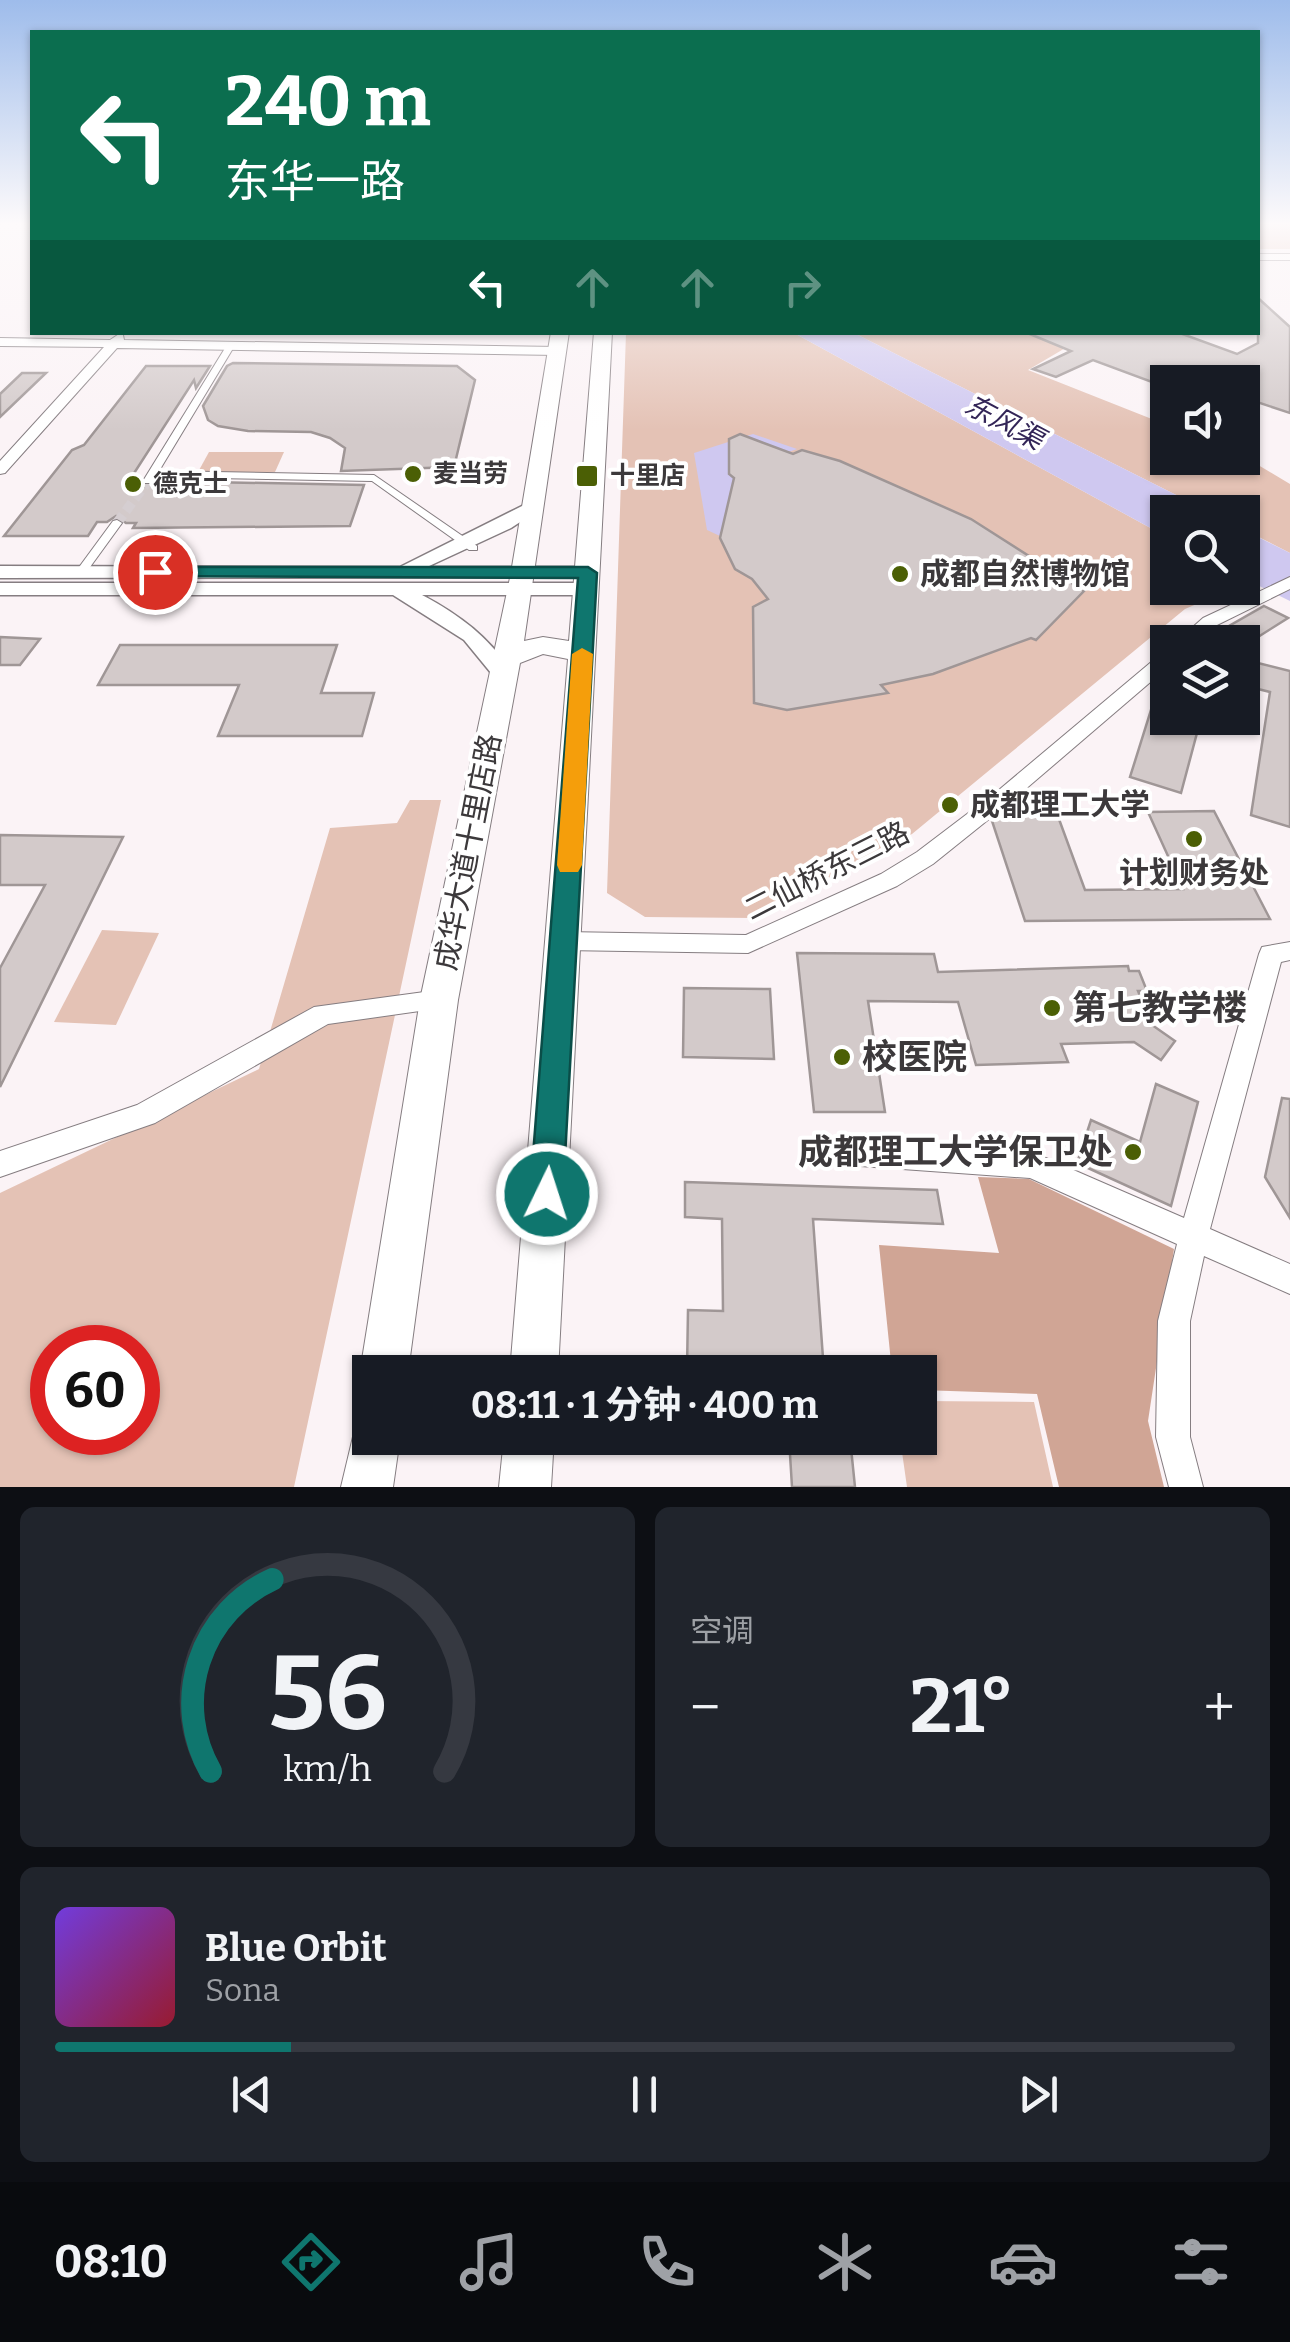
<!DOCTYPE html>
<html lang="zh">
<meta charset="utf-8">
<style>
:root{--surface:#171b24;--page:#20242c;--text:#f1f3f6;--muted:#9ea1a6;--line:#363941;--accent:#0f766e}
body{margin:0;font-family:Bitter,"Noto Sans SC",serif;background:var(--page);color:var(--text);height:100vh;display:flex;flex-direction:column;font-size:38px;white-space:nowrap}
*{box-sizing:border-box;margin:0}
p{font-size:32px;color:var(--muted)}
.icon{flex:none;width:55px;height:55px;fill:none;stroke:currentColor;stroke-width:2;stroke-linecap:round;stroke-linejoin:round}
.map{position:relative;height:1487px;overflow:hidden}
.panel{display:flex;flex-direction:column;gap:20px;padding:20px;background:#0d0f14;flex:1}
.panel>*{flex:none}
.guide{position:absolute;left:30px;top:30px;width:1230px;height:305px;border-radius:0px;box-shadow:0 2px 8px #0004;background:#0b6e4f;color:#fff;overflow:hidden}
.buttons{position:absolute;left:1150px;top:365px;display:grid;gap:20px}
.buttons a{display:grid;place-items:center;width:110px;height:110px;border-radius:0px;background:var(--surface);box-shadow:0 2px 8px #0004;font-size:50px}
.speed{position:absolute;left:30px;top:1325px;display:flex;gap:20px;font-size:50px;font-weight:700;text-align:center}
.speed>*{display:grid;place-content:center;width:130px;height:130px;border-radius:50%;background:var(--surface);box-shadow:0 2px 8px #0004;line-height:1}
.speed .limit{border:15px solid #d22;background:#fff;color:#111}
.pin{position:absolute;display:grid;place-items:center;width:85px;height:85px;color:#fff;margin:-42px;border:5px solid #fff;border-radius:50%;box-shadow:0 2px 10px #0007}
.me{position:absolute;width:110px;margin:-55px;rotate:4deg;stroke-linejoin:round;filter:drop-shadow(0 0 8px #0008)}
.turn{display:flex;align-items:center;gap:35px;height:210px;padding:0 30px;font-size:45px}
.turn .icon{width:130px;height:130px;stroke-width:2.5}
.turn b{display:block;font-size:70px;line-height:85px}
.lanes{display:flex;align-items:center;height:95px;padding:0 30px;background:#0003;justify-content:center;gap:50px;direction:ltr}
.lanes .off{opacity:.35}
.big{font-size:75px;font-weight:700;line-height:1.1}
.panel .widget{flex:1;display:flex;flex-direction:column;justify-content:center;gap:15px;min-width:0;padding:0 35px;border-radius:15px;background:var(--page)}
.panel .dial{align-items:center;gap:0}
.dial svg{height:260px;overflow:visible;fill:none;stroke:var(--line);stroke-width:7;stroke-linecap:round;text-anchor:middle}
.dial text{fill:var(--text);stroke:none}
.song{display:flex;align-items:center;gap:30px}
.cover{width:120px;height:120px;border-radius:15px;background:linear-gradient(135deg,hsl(260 70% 55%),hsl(350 70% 35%))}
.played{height:10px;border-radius:5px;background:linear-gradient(90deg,var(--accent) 20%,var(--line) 20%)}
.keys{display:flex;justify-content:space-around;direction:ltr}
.heat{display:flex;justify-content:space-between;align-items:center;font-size:55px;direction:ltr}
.panel .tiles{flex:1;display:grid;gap:20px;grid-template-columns:1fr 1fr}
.widget:last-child{grid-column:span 2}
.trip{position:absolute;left:352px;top:1355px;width:585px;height:100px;border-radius:0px;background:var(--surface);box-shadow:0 2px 8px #0004;font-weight:700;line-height:100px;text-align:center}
.menu{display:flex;height:160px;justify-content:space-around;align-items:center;background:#090b0e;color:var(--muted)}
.menu .icon{width:70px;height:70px}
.menu .current{color:var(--accent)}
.menu b{font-size:45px;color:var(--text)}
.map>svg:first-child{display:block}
.green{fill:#e4c2b5;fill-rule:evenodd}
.forest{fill:#d0a595}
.water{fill:#cfc8f0}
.building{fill:#d3caca;stroke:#9f9696;stroke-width:2.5}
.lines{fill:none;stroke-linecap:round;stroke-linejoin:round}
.pedestrian-tunnel{stroke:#d5ced1;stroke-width:10;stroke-dasharray:10 5;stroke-linecap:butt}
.pedestrian-casing{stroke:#857d81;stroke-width:2}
.minor-casing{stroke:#857d81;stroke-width:2}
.tertiary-casing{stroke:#857d81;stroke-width:3}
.primary-casing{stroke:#857d81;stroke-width:2}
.pedestrian{fill:#fff;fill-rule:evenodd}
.minor{fill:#fff;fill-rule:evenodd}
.tertiary{fill:#fff;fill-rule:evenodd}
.primary{fill:#fff;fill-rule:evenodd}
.route{fill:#0f766e;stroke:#0a4d48;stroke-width:2.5}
.slow{fill:#f59e0b}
.poi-dot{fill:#4b5f05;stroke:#fff;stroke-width:4}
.labels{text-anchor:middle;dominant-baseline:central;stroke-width:8;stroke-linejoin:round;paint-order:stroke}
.far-poi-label{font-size:25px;font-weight:bold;fill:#3c393b;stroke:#fff;text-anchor:start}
.far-water-label{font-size:28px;font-style:italic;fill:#332557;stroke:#fff}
.poi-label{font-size:30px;font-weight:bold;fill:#3c393b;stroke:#fff;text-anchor:start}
.street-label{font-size:30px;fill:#3c393b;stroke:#fff}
.near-poi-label{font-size:35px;font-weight:bold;fill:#3c393b;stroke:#fff;text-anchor:start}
</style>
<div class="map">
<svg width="1290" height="1487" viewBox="0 0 1290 1487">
<rect width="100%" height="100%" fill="#fbf3f6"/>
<g class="green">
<rect x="1258" y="222" width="32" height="27"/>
<polygon points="1070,332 1084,337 1028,370 1167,425 1168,458 1243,456 1290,484 1290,553 1243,529 1242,512 1210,512 854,333"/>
<polygon points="626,333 794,333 1167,537 1168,588 1234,588 1185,609 912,834 753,918 645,917 607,893"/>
<polygon points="209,452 284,452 275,472 198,472"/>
<path d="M 410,800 L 441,800 L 294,1487 L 0,1487 L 0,1193 L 259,1069 L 330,828 L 397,823 ZM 52,1348 L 138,1348 L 138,1432 L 52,1432 Z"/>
<polygon points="102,930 159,933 116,1025 54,1022"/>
<polygon points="920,1401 1034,1402 1053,1487 907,1487 900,1438 920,1438"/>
</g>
<polygon class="forest" points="978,1177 1029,1179 1174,1249 1148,1421 1164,1487 1059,1487 1037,1394 920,1390 920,1372 892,1372 879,1245 999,1253"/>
<g class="water">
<polygon points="794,333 854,333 1210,512 1168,512 1167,537"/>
<polygon points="753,434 797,449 747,467 747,531 720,536 707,530 694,453"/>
<polygon points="1242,529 1290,553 1290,601 1243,578"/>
</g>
<g class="building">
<polygon points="1258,298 1290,327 1290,413 1242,397 1242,382 1168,382 1168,388 1093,360 1056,377 1033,369 1071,351 1025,332 1177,332 1237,354 1258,343"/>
<polygon points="233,363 457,366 475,380 454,467 341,471 345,448 330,438 311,432 248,431 218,426 208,420 203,406 227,366"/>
<polygon points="146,366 210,366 196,388 194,380 129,481 140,481 144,487 158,481 364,485 350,526 133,528 136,523 126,523 116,516 107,522 97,522 88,536 4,536 72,450 84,445"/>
<polygon points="22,373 46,373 0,417 0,394"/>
<polygon points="740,434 793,454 802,450 840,461 971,519 1084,591 1036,640 1031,638 933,674 881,685 888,693 787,710 754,703 753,607 768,599 752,579 735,569 720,538 734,478 729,474 729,439"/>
<polygon points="1264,606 1288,618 1250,642 1201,642"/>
<polygon points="0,637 40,639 20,665 0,665"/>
<polygon points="120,645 337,645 321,693 374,693 362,736 218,736 239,685 98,685"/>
<polygon points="1242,659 1290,671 1290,827 1251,815 1270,692 1242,685"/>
<polygon points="1168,672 1168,718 1201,718 1181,793 1130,777 1161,678"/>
<polygon points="1056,811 1085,890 1183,889 1148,812 1214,811 1270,919 1025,921 992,821 1004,812"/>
<polygon points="0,835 123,837 0,1087 0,968 45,885 0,885"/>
<polygon points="797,953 934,954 938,972 1128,966 1129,971 1139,971 1147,991 1138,991 1152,1025 1175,1041 1161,1060 1134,1042 1061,1044 1068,1062 976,1065 958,1002 868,1001 885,1112 814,1112"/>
<polygon points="684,988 770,989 774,1059 683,1057"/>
<polygon points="1156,1084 1198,1102 1171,1206 1077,1163 1091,1120 1140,1142"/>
<polygon points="1282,1098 1290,1099 1290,1218 1265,1177"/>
<polygon points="685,1182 937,1190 943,1224 813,1219 824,1372 687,1369 688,1310 723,1311 722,1219 685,1217"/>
<polygon points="789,1438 850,1438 855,1487 792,1487"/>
</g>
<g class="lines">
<polyline class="pedestrian-tunnel" points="117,523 148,481"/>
<defs>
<g id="pedestrian">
<polygon points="231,342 235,345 159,471 374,475 477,546 477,550 469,550 372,481 156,477 152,483 144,483 143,481 227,345"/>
<polygon points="117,520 122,523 85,574 77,574 77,570 113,521"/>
</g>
<g id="minor">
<rect x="1258" y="254" width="32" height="6"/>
<polygon points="119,334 123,335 124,340 558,347 564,351 558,355 117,348 5,473 0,474 0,461 104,347 0,346 0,338 110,340"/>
<polygon points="1290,577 1290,589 1215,626 1195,642 1176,642 1203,618"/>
<polygon points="1168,652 1168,667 1014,799 933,864 897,886 748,953 564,950 556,948 552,941 556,934 564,932 746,935 881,874 917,852 1000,789 1162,653"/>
<polygon points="1290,942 1290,960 1281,962 1210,1229 1290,1264 1290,1294 1204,1256 1190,1321 1190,1437 1203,1487 1169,1487 1156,1437 1158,1321 1177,1244 1030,1178 818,1163 808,1159 804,1150 808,1141 818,1137 1032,1152 1184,1218 1259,954 1262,947"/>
<polygon points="439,990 448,993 451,1000 448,1007 328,1024 155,1123 0,1177 0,1151 137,1105 314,1007"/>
</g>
<g id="tertiary">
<polygon points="534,500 540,501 540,509 511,528 427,567 588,567 595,569 595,577 0,578 0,566 400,567"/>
<path d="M 0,583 L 586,583 L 596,589 L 586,595 L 422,595 C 460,615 490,638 513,674 L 503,680 L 496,679 L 464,640 L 393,595 L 0,595 Z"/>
</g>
<g id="primary">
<polygon points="551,332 569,332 524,641 543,637 569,641 594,332 612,332 558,1372 510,1372 568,659 543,654 520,663 458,1000 408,1372 370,1372 370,1390 360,1372 420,1000 511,573"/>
<polygon points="370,1415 370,1438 400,1438 393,1487 341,1487 357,1420"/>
<polygon points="504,1438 554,1438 551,1487 499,1487"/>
</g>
</defs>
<use href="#pedestrian" class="pedestrian-casing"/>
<use href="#minor" class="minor-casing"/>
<use href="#tertiary" class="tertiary-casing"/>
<use href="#primary" class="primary-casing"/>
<use href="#pedestrian" class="pedestrian"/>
<use href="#minor" class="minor"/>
<use href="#tertiary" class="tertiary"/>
<use href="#primary" class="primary"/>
</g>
<linearGradient id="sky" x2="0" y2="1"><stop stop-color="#9ebceb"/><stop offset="0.52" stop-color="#fdfafb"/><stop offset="1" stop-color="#fdfafb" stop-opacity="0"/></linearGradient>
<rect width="1290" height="430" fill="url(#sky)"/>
<polygon class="route" points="155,567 588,567 597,573 563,1194 558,1205 547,1209 535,1205 530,1194 578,578 148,576 145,572"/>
<polygon class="slow" points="582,648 593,654 582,865 578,872 560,872 557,865 572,654"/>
<g class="poi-dot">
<circle cx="413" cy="474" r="10"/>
<rect x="575" y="464" width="24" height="24" rx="5"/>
<circle cx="133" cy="484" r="10"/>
<circle cx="900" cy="574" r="10"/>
<circle cx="950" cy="805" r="10"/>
<circle cx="1194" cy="839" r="10"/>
<circle cx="1052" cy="1008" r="10"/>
<circle cx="842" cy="1057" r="10"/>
<circle cx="1133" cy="1152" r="10"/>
</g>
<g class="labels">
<g class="far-poi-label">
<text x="433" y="474">麦当劳</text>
<text x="610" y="476">十里店</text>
<text x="153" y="484">德克士</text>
</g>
<g class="far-water-label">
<text transform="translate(1004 422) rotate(28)">东风渠</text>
</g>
<g class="poi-label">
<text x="920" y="574">成都自然博物馆</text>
<text x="970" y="805">成都理工大学</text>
<text x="1194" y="873" text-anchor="middle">计划财务处</text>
</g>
<g class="street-label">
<text transform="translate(468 852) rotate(-79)">成华大道十里店路</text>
<text transform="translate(827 871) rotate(-27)">二仙桥东三路</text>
</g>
<g class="near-poi-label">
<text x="1072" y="1008">第七教学楼</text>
<text x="862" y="1057">校医院</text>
<text x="1113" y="1152" text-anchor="end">成都理工大学保卫处</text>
</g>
</g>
</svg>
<div class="buttons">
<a><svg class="icon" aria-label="sound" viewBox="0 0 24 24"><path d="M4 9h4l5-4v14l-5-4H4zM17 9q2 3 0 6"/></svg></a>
<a><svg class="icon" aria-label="search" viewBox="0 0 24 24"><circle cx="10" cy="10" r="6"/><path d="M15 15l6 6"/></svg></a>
<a><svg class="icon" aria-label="layers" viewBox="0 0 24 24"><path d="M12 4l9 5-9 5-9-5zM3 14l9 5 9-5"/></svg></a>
</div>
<div class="speed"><div class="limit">60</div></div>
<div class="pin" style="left:155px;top:572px;background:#d93025"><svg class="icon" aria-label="arrive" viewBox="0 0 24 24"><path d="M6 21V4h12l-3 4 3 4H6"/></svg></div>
<svg class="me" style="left:547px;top:1194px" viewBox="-20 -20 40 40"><circle r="17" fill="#0f766e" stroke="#fff" stroke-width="3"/><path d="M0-11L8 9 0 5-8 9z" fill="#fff"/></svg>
<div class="trip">08:11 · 1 分钟 · 400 m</div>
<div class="guide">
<div class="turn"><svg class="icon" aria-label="left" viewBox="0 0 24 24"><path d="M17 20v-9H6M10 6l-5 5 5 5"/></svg><div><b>240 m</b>东华一路</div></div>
<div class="lanes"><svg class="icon" aria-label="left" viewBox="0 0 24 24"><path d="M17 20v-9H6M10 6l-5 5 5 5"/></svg><svg class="icon off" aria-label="ahead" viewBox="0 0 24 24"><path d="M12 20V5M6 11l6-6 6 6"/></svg><svg class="icon off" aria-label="ahead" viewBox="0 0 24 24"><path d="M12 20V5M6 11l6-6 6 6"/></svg><svg class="icon off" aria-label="right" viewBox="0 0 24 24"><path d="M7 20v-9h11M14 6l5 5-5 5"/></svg></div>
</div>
</div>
<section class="panel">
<div class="tiles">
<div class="widget dial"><svg viewBox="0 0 100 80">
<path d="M14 69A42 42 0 1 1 86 69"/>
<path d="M14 69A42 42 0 0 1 33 10" stroke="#0f766e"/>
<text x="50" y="56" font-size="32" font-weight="700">56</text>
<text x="50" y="72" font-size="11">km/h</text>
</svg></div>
<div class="widget"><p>空调</p>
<div class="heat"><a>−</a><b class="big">21°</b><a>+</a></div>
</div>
<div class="widget">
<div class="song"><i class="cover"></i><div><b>Blue Orbit</b><p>Sona</p></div></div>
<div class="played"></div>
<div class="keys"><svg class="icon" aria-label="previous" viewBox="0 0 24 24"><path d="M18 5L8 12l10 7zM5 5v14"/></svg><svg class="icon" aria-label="pause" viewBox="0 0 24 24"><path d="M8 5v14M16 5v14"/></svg><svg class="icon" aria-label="next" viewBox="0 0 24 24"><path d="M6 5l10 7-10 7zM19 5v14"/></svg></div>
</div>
</div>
</section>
<nav class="menu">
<b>08:10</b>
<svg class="icon current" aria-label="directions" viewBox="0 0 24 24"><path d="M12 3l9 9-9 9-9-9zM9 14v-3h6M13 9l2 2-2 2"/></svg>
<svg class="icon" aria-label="music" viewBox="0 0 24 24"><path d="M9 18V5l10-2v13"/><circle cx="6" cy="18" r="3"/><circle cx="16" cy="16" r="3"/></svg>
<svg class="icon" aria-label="phone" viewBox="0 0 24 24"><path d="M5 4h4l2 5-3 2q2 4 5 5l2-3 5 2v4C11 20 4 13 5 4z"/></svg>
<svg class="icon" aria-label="climate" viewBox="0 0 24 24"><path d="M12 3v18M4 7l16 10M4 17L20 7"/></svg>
<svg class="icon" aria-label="car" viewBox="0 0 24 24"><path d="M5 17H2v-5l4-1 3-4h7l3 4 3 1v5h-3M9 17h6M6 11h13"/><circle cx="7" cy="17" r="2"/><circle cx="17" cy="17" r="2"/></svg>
<svg class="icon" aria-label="filters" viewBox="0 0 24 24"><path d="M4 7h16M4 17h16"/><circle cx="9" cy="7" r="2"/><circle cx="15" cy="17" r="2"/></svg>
</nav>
